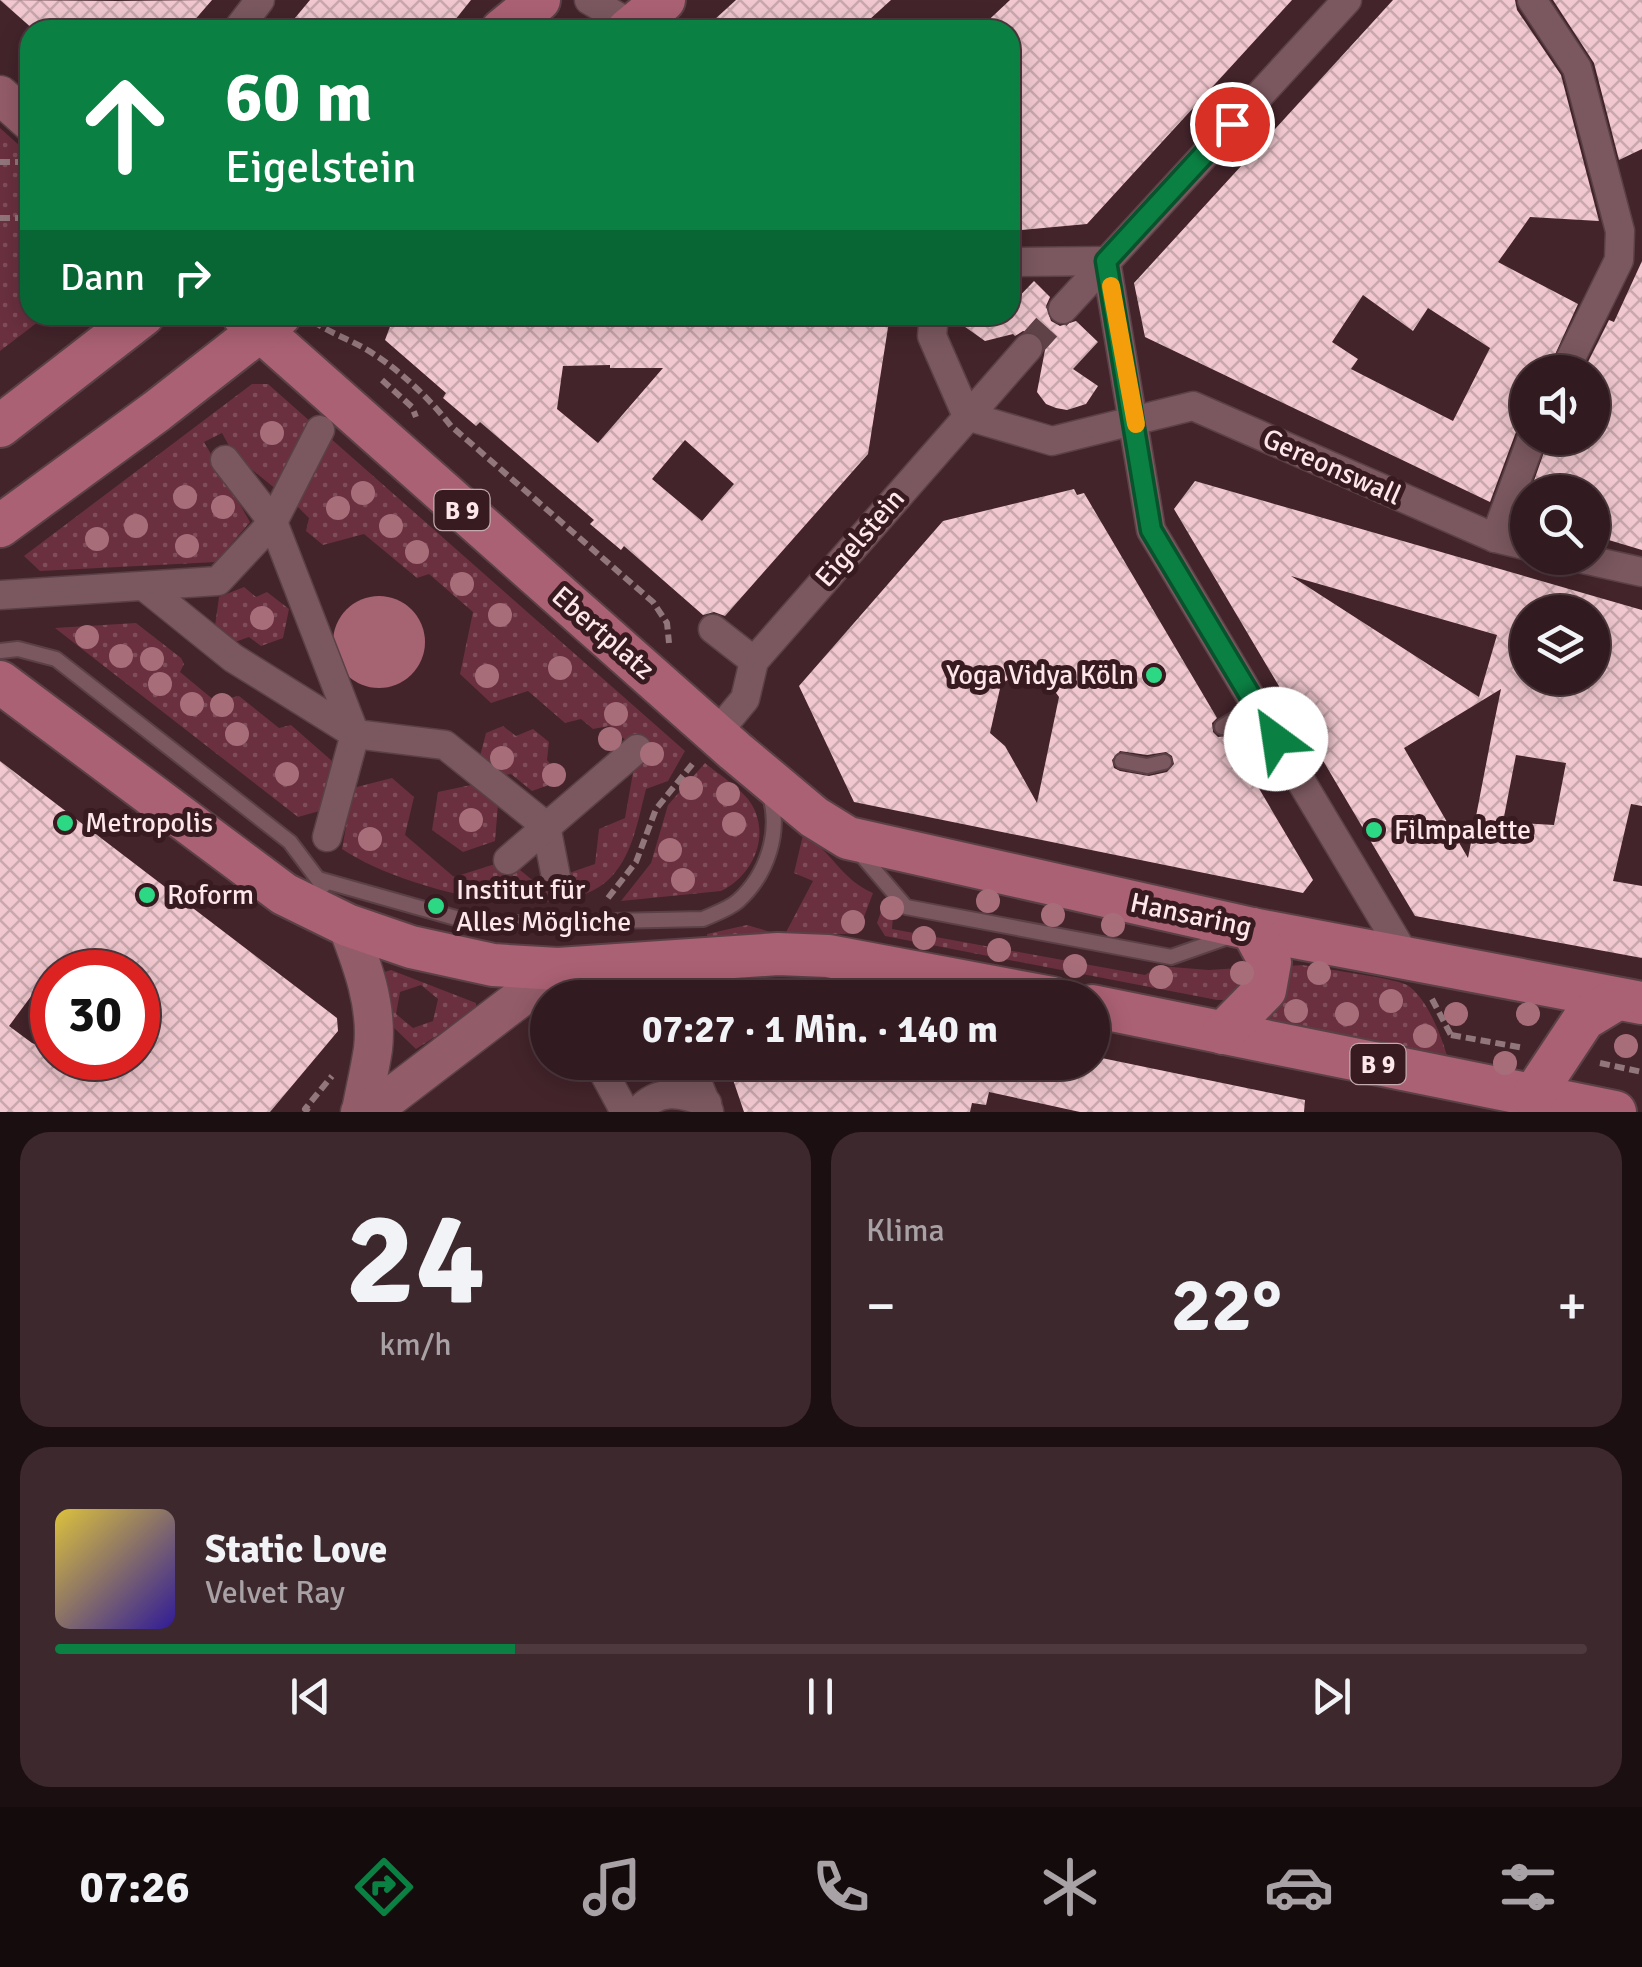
<!DOCTYPE html>
<html lang="de">
<meta charset="utf-8">
<style>
:root{--surface:#321b20;--page:#3d282d;--text:#f1f3f6;--muted:#a8a1a5;--line:#4d393e;--accent:#0b8043}
body{margin:0;font-family:Signika,sans-serif;background:var(--page);color:var(--text);height:100vh;display:flex;flex-direction:column;font-size:38px;white-space:nowrap}
*{box-sizing:border-box;margin:0}
p{font-size:32px;color:var(--muted)}
.icon{flex:none;width:55px;height:55px;fill:none;stroke:currentColor;stroke-width:2;stroke-linecap:round;stroke-linejoin:round}
.map{position:relative;height:1112px;overflow:hidden}
.drawer{display:flex;flex-direction:column;gap:20px;padding:20px;background:#1c0f12;flex:1}
.drawer>*{flex:none}
.top-card{position:absolute;left:20px;top:20px;width:1000px;height:305px;border-radius:30px;box-shadow:0 5px 25px #0003,0 0 0 2px var(--line);background:#0b8043;color:#fff;overflow:hidden}
.fabs{position:absolute;left:1510px;top:355px;display:grid;gap:20px}
.fabs a{display:grid;place-items:center;width:100px;height:100px;border-radius:50%;background:var(--surface);box-shadow:0 5px 25px #0003,0 0 0 2px var(--line);font-size:50px}
.speed{position:absolute;left:30px;top:950px;display:flex;gap:20px;font-size:50px;font-weight:700;text-align:center}
.speed>*{display:grid;place-content:center;width:130px;height:130px;border-radius:50%;background:var(--surface);box-shadow:0 5px 25px #0003,0 0 0 2px var(--line);line-height:1}
.speed .limit{border:15px solid #d22;background:#fff;color:#111}
.pin{position:absolute;display:grid;place-items:center;width:85px;height:85px;color:#fff;margin:-42px;border:5px solid #fff;border-radius:50%;box-shadow:0 2px 10px #0007}
.me{position:absolute;width:110px;margin:-55px;rotate:329deg;stroke-linejoin:round;filter:drop-shadow(0 0 8px #0008)}
.turn{display:flex;align-items:center;gap:35px;height:210px;padding:0 40px;font-size:45px}
.turn .icon{width:130px;height:130px;stroke-width:2.5}
.turn b{display:block;font-size:70px;line-height:85px}
.then{display:flex;align-items:center;height:95px;padding:0 40px;background:#0003;gap:20px;font-size:38px}
.big{font-size:75px;font-weight:700;line-height:1.1}
.drawer .card{flex:1;display:flex;flex-direction:column;justify-content:center;gap:15px;min-width:0;padding:0 35px;border-radius:30px;background:var(--page)}
.drawer .dial{align-items:center;gap:0}
.dial b{font-size:130px;line-height:1}
.song{display:flex;align-items:center;gap:30px}
.cover{width:120px;height:120px;border-radius:15px;background:linear-gradient(135deg,hsl(50 70% 55%),hsl(250 70% 35%))}
.played{height:10px;border-radius:5px;background:linear-gradient(90deg,var(--accent) 30%,var(--line) 30%)}
.keys{display:flex;justify-content:space-around;direction:ltr}
.heat{display:flex;justify-content:space-between;align-items:center;font-size:55px;direction:ltr}
.drawer .tiles{flex:1;display:grid;gap:20px;grid-template-columns:1fr 1fr}
.card:last-child{grid-column:span 2}
.trip{position:absolute;left:530px;top:980px;width:580px;height:100px;border-radius:50px;background:var(--surface);box-shadow:0 5px 25px #0003,0 0 0 2px var(--line);font-weight:700;line-height:100px;text-align:center}
.menu{display:flex;height:160px;justify-content:space-around;align-items:center;background:#140b0d;color:var(--muted)}
.menu .icon{width:70px;height:70px}
.menu .current{color:var(--accent)}
.menu b{font-size:45px;color:var(--text)}
.map>svg:first-child{display:block}
.green{fill:url(#green-dots);fill-rule:evenodd}
.water{fill:#a66372}
.building{fill:url(#building-cross-hatch);fill-rule:evenodd}
.lines{fill:none;stroke-linecap:round;stroke-linejoin:round}
.street-tunnel{stroke:#5f4148;stroke-width:28;stroke-dasharray:28 14;stroke-linecap:butt}
.lane-casing{stroke:#5b4147;stroke-width:18}
.street-casing{stroke:#5b4147;stroke-width:31}
.secondary-casing{stroke:#5b4147;stroke-width:41}
.primary-casing{stroke:#5b4147;stroke-width:46}
.path{stroke:#91767c;stroke-width:6;stroke-dasharray:10 5;stroke-linecap:butt}
.lane{stroke:#7b585f;stroke-width:14}
.street{stroke:#7b585f;stroke-width:28}
.secondary{stroke:#935c69;stroke-width:38}
.primary{stroke:#aa6173;stroke-width:42}
.tree{fill:#a76e7a}
.route-casing{stroke:#07532c;stroke-width:25}
.route{stroke:#0b8043;stroke-width:18}
.slow{stroke:#f59e0b;stroke-width:18}
.poi-dot{fill:#2cd884;stroke:#381a21;stroke-width:4}
.labels{text-anchor:middle;dominant-baseline:central;stroke-width:10;stroke-linejoin:round;paint-order:stroke}
.shield{fill:#381a21;stroke:#c2aaae;stroke-width:2.5}
.shield-label{font-size:25px;font-weight:bold;fill:#fde7eb}
.street-label{font-size:28px;fill:#fde7eb;stroke:#381a21}
.poi-label{font-size:28px;fill:#fde7eb;stroke:#381a21;text-anchor:start}
</style>
<div class="map">
<svg width="1642" height="1112" viewBox="0 0 1642 1112">
<defs>
<pattern id="green-dots" width="8" height="8" patternUnits="userSpaceOnUse" patternTransform="scale(2.5)"><rect width="8" height="8" fill="#6a303f"/><path d="M2 2h.1M6 6h.1" fill="none" stroke="#804e5b" stroke-width="1.8" stroke-linecap="round"/></pattern>
<pattern id="building-cross-hatch" width="8" height="8" patternUnits="userSpaceOnUse" patternTransform="scale(2.5)"><rect width="8" height="8" fill="#f1c8cf"/><path d="M0 0l8 8M0 8l8-8" fill="none" stroke="#c8a7ad"/></pattern>
</defs>
<rect width="100%" height="100%" fill="#43242b"/>
<g class="green">
<polygon points="0,128 30,155 30,315 47,315 0,351"/>
<polygon points="252,384 268,384 312,423 277,490 234,455 222,433 204,442 250,522 216,562 40,571 24,556"/>
<path d="M 329,437 L 685,751 L 668,781 L 646,789 C 638,820 632,859 607,881 C 551,930 396,886 342,849 L 353,788 L 392,778 L 414,797 L 405,835 L 454,877 L 508,860 L 537,884 L 595,864 L 599,829 L 625,818 L 637,750 L 609,726 L 593,729 L 581,719 L 565,723 L 528,691 L 491,703 L 460,674 L 473,612 L 429,574 L 417,578 L 364,534 L 323,545 L 306,531 L 309,518 L 297,506 Z"/>
<polygon points="244,587 256,597 267,592 289,609 283,638 261,646 249,637 235,642 215,626 219,597"/>
<polygon points="136,623 181,658 184,664 180,672 215,701 239,696 279,728 291,725 332,761 323,810 298,817 55,628"/>
<polygon points="503,726 516,736 533,729 549,742 547,760 554,768 549,785 532,791 511,774 498,776 479,760 486,733"/>
<path d="M 705,763 C 719,775 743,789 752,805 C 771,838 751,877 721,891 L 621,901 L 651,863 L 668,805 Z"/>
<polygon points="471,785 498,804 495,841 463,852 432,830 438,792"/>
<path d="M 803,835 C 832,850 840,879 873,893 L 858,933 L 708,943 L 707,934 L 747,925 L 784,936 L 813,881 L 794,873 Z"/>
<polygon points="884,903 890,903 899,912 893,916 892,929 1145,975 1159,966 1209,970 1254,967 1254,973 1226,1000 1217,1000 885,936 877,923"/>
<path d="M 1303,965 C 1322,969 1395,978 1407,985 C 1428,998 1443,1040 1449,1063 L 1258,1018 L 1287,966 Z"/>
<path d="M 391,970 L 476,1003 L 476,1011 L 416,1049 L 391,1025 L 378,974 ZM 421,985 L 438,999 L 433,1021 L 413,1028 L 396,1014 L 400,992 Z"/>
</g>
<circle class="water" cx="379" cy="642" r="46"/>
<g class="building">
<polygon points="0,0 118,1 212,0 186,30 34,30"/>
<polygon points="310,0 471,0 447,30 285,30"/>
<polygon points="736,0 891,0 858,30 703,30"/>
<polygon points="1010,0 1292,0 1087,224 1010,231 1010,30 978,30"/>
<path d="M 1393,0 L 1515,0 L 1517,10 L 1561,75 L 1599,221 L 1530,217 L 1498,262 L 1578,304 L 1547,372 L 1528,372 L 1528,411 L 1516,432 L 1490,502 L 1145,337 L 1134,283 ZM 1363,295 L 1413,331 L 1428,308 L 1490,348 L 1453,421 L 1351,369 L 1358,359 L 1332,342 Z"/>
<polygon points="1553,0 1642,0 1642,149 1619,160 1594,63"/>
<polygon points="1642,261 1642,550 1592,535 1592,492 1530,492 1549,438 1592,438 1592,372 1583,372 1609,320 1614,322"/>
<polygon points="1034,281 1050,297 1046,306 1051,321 1060,326 1076,321 1098,342 1073,369 1098,386 1086,404 1067,410 1056,408 1046,404 1037,392 1045,350 1039,334 1023,331 1015,336 1013,334 985,341 951,317 1010,315 1010,306"/>
<path d="M 890,315 L 868,454 L 725,616 L 714,612 L 703,615 L 624,546 L 621,550 L 590,524 L 594,520 L 480,422 L 476,426 L 443,398 L 446,393 L 385,340 L 394,316 ZM 610,365 L 610,368 L 663,368 L 598,443 L 557,409 L 563,366 ZM 685,440 L 734,484 L 702,521 L 652,479 Z"/>
<path d="M 1195,481 L 1642,610 L 1642,806 L 1631,804 L 1613,881 L 1642,886 L 1642,958 L 1415,916 L 1174,509 ZM 1291,576 L 1497,635 L 1479,697 ZM 1528,612 L 1592,612 L 1592,678 L 1528,678 ZM 1501,689 L 1493,728 L 1468,858 L 1404,748 ZM 1516,755 L 1566,763 L 1554,825 L 1503,822 Z"/>
<path d="M 1074,489 L 1077,495 L 1084,493 L 1217,718 L 1212,723 L 1213,732 L 1218,737 L 1228,736 L 1313,880 L 1303,893 L 854,802 L 799,686 L 943,521 ZM 1035,664 L 1059,697 L 1037,803 L 1005,746 L 990,733 L 1001,684 ZM 1120,751 L 1147,755 L 1166,752 L 1172,756 L 1174,764 L 1167,772 L 1149,776 L 1120,771 L 1114,768 L 1112,760 Z"/>
<path d="M 0,761 L 337,1018 L 338,1031 L 270,1112 L 0,1112 ZM 49,972 L 138,972 L 138,1058 L 52,1058 L 52,1052 L 32,1043 L 9,1026 Z"/>
<polygon points="1092,1056 1305,1100 1304,1112 1080,1112 989,1092 986,1105 972,1103 970,1112 744,1112 727,1062 1092,1062"/>
</g>
<g class="lines">
<polyline class="street-tunnel" points="1028,348 1063,309"/>
<defs>
<g id="lane">
<polyline points="0,651 18,649 56,659 290,842 323,886"/>
<polyline points="1222,727 1256,706"/>
<polyline points="1122,761 1147,766 1164,762"/>
<polyline points="858,851 906,907 1171,957 1228,937"/>
<path d="M 318,879 L 477,924 L 703,919 C 714,914 729,909 738,901 C 767,875 782,831 769,793"/>
</g>
<g id="street">
<polyline points="589,0 641,30"/>
<polyline points="1532,0 1577,68 1620,231 1619,260 1564,372"/>
<polyline points="237,30 260,0"/>
<polyline points="1106,261 1151,530 1406,957"/>
<polyline points="1010,262 1106,261"/>
<polyline points="1063,309 1347,0"/>
<polyline points="934,315 932,336 967,416 1052,441 1193,406 1495,538 1528,546"/>
<polyline points="225,460 273,522 355,734 327,837"/>
<polyline points="1495,538 1532,438"/>
<polyline points="1579,558 1642,572"/>
<polyline points="145,587 233,658 355,734 445,745 546,826 556,877"/>
<polyline points="0,595 218,581 273,522 320,430"/>
<polyline points="713,629 754,661"/>
<polyline points="716,734 745,699 754,661 1028,348"/>
<polyline points="508,860 637,749"/>
<polyline points="676,998 685,959"/>
<polyline points="598,1062 625,1112"/>
<polyline points="689,1062 709,1111"/>
<path d="M 637,1112 C 658,1088 680,1092 707,1103"/>
</g>
<g id="secondary">
<polyline points="0,95 30,122"/>
<path d="M 347,925 C 362,964 378,1006 373,1049 C 370,1069 365,1090 361,1111"/>
<polyline points="360,1112 389,1098 558,969"/>
</g>
<g id="primary">
<polyline points="502,30 539,0"/>
<polyline points="628,30 664,0"/>
<polyline points="243,315 735,751 814,817 848,838 1252,929 1642,1003"/>
<polyline points="0,426 143,315"/>
<polyline points="0,526 157,411 280,315"/>
<polyline points="0,682 284,894 347,925 411,947 493,965 558,969 778,954 828,956 1052,998"/>
<polyline points="1092,1006 1615,1112"/>
<polyline points="1223,1033 1265,990 1270,962 1252,929"/>
<polyline points="1533,1096 1584,1019 1617,999"/>
</g>
</defs>
<use href="#lane" class="lane-casing"/>
<use href="#street" class="street-casing"/>
<use href="#secondary" class="secondary-casing"/>
<use href="#primary" class="primary-casing"/>
<g class="path">
<polyline points="0,162 30,162"/>
<polyline points="0,218 30,218"/>
<path d="M 313,321 C 328,332 346,338 362,347 C 395,365 428,397 451,426 L 653,602 L 667,623 L 669,643"/>
<polyline points="382,380 412,407 416,417"/>
<polyline points="608,898 636,862 656,809 694,762"/>
<polyline points="1432,999 1452,1037"/>
<polyline points="1451,1035 1524,1048"/>
<polyline points="1600,1063 1642,1072"/>
<polyline points="309,1112 305,1109 332,1076"/>
</g>
<use href="#lane" class="lane"/>
<use href="#street" class="street"/>
<use href="#secondary" class="secondary"/>
<use href="#primary" class="primary"/>
</g>
<g class="tree">
<circle cx="272" cy="433" r="12"/>
<circle cx="363" cy="493" r="12"/>
<circle cx="185" cy="497" r="12"/>
<circle cx="223" cy="507" r="12"/>
<circle cx="338" cy="508" r="12"/>
<circle cx="136" cy="526" r="12"/>
<circle cx="391" cy="526" r="12"/>
<circle cx="97" cy="539" r="12"/>
<circle cx="187" cy="546" r="12"/>
<circle cx="417" cy="552" r="12"/>
<circle cx="462" cy="584" r="12"/>
<circle cx="500" cy="615" r="12"/>
<circle cx="262" cy="618" r="12"/>
<circle cx="87" cy="637" r="12"/>
<circle cx="121" cy="656" r="12"/>
<circle cx="152" cy="659" r="12"/>
<circle cx="560" cy="668" r="12"/>
<circle cx="487" cy="676" r="12"/>
<circle cx="160" cy="684" r="12"/>
<circle cx="192" cy="704" r="12"/>
<circle cx="222" cy="705" r="12"/>
<circle cx="616" cy="714" r="12"/>
<circle cx="237" cy="734" r="12"/>
<circle cx="610" cy="739" r="12"/>
<circle cx="652" cy="754" r="12"/>
<circle cx="502" cy="758" r="12"/>
<circle cx="287" cy="774" r="12"/>
<circle cx="554" cy="775" r="12"/>
<circle cx="691" cy="788" r="12"/>
<circle cx="728" cy="794" r="12"/>
<circle cx="471" cy="820" r="12"/>
<circle cx="734" cy="824" r="12"/>
<circle cx="370" cy="839" r="12"/>
<circle cx="670" cy="850" r="12"/>
<circle cx="683" cy="880" r="12"/>
<circle cx="988" cy="901" r="12"/>
<circle cx="892" cy="908" r="12"/>
<circle cx="1053" cy="915" r="12"/>
<circle cx="853" cy="922" r="12"/>
<circle cx="1113" cy="925" r="12"/>
<circle cx="924" cy="938" r="12"/>
<circle cx="999" cy="950" r="12"/>
<circle cx="1075" cy="966" r="12"/>
<circle cx="1242" cy="973" r="12"/>
<circle cx="1319" cy="973" r="12"/>
<circle cx="1161" cy="977" r="12"/>
<circle cx="1391" cy="1001" r="12"/>
<circle cx="1296" cy="1011" r="12"/>
<circle cx="1347" cy="1014" r="12"/>
<circle cx="1456" cy="1014" r="12"/>
<circle cx="1528" cy="1014" r="12"/>
<circle cx="1425" cy="1036" r="12"/>
<circle cx="1626" cy="1046" r="12"/>
<circle cx="1505" cy="1063" r="12"/>
</g>
<g class="lines">
<defs>
<polyline id="route" points="1232,124 1106,261 1151,530 1276,739"/>
</defs>
<use href="#route" class="route-casing"/>
<use href="#route" class="route"/>
<polyline class="slow" points="1111,286 1136,424"/>
</g>
<g class="poi-dot">
<circle cx="1154" cy="675" r="10"/>
<circle cx="65" cy="823" r="10"/>
<circle cx="1374" cy="830" r="10"/>
<circle cx="147" cy="895" r="10"/>
<circle cx="436" cy="906" r="10"/>
</g>
<g class="labels">
<g class="shield">
<rect x="434.5" y="490" width="55" height="40" rx="8"/>
<rect x="1350.5" y="1044" width="55" height="40" rx="8"/>
</g>
<g class="shield-label">
<text x="462" y="510">B 9</text>
<text x="1378" y="1064">B 9</text>
</g>
<g class="street-label">
<text transform="translate(1332 467) rotate(24)">Gereonswall</text>
<text transform="translate(860 538) rotate(-49)">Eigelstein</text>
<text transform="translate(603 633) rotate(41)">Ebertplatz</text>
<text transform="translate(1191 915) rotate(12)">Hansaring</text>
</g>
<g class="poi-label">
<text x="1134" y="675" text-anchor="end">Yoga Vidya Köln</text>
<text x="85" y="823">Metropolis</text>
<text x="1394" y="830">Filmpalette</text>
<text x="456" y="890">Institut für<tspan x="456" dy="32">Alles Mögliche</tspan></text>
<text x="167" y="895">Roform</text>
</g>
</g>
</svg>
<div class="fabs">
<a><svg class="icon" aria-label="sound" viewBox="0 0 24 24"><path d="M4 9h4l5-4v14l-5-4H4zM17 9q2 3 0 6"/></svg></a>
<a><svg class="icon" aria-label="search" viewBox="0 0 24 24"><circle cx="10" cy="10" r="6"/><path d="M15 15l6 6"/></svg></a>
<a><svg class="icon" aria-label="layers" viewBox="0 0 24 24"><path d="M12 4l9 5-9 5-9-5zM3 14l9 5 9-5"/></svg></a>
</div>
<div class="speed"><div class="limit">30</div></div>
<div class="pin" style="left:1232px;top:124px;background:#d93025"><svg class="icon" aria-label="arrive" viewBox="0 0 24 24"><path d="M6 21V4h12l-3 4 3 4H6"/></svg></div>
<svg class="me" style="left:1276px;top:739px" viewBox="-20 -20 40 40"><circle r="19" fill="#fff"/><path d="M0-13L10 11 0 6-10 11z" fill="#0b8043"/></svg>
<div class="trip">07:27 · 1 Min. · 140 m</div>
<div class="top-card">
<div class="turn"><svg class="icon" aria-label="ahead" viewBox="0 0 24 24"><path d="M12 20V5M6 11l6-6 6 6"/></svg><div><b>60 m</b>Eigelstein</div></div>
<div class="then">Dann<svg class="icon" aria-label="right" viewBox="0 0 24 24"><path d="M7 20v-9h11M14 6l5 5-5 5"/></svg></div>
</div>
</div>
<section class="drawer">
<div class="tiles">
<div class="card dial"><b>24</b><p>km/h</p></div>
<div class="card"><p>Klima</p>
<div class="heat"><a>−</a><b class="big">22°</b><a>+</a></div>
</div>
<div class="card">
<div class="song"><i class="cover"></i><div><b>Static Love</b><p>Velvet Ray</p></div></div>
<div class="played"></div>
<div class="keys"><svg class="icon" aria-label="previous" viewBox="0 0 24 24"><path d="M18 5L8 12l10 7zM5 5v14"/></svg><svg class="icon" aria-label="pause" viewBox="0 0 24 24"><path d="M8 5v14M16 5v14"/></svg><svg class="icon" aria-label="next" viewBox="0 0 24 24"><path d="M6 5l10 7-10 7zM19 5v14"/></svg></div>
</div>
</div>
</section>
<nav class="menu">
<b>07:26</b>
<svg class="icon current" aria-label="directions" viewBox="0 0 24 24"><path d="M12 3l9 9-9 9-9-9zM9 14v-3h6M13 9l2 2-2 2"/></svg>
<svg class="icon" aria-label="music" viewBox="0 0 24 24"><path d="M9 18V5l10-2v13"/><circle cx="6" cy="18" r="3"/><circle cx="16" cy="16" r="3"/></svg>
<svg class="icon" aria-label="phone" viewBox="0 0 24 24"><path d="M5 4h4l2 5-3 2q2 4 5 5l2-3 5 2v4C11 20 4 13 5 4z"/></svg>
<svg class="icon" aria-label="climate" viewBox="0 0 24 24"><path d="M12 3v18M4 7l16 10M4 17L20 7"/></svg>
<svg class="icon" aria-label="car" viewBox="0 0 24 24"><path d="M5 17H2v-5l4-1 3-4h7l3 4 3 1v5h-3M9 17h6M6 11h13"/><circle cx="7" cy="17" r="2"/><circle cx="17" cy="17" r="2"/></svg>
<svg class="icon" aria-label="filters" viewBox="0 0 24 24"><path d="M4 7h16M4 17h16"/><circle cx="9" cy="7" r="2"/><circle cx="15" cy="17" r="2"/></svg>
</nav>
